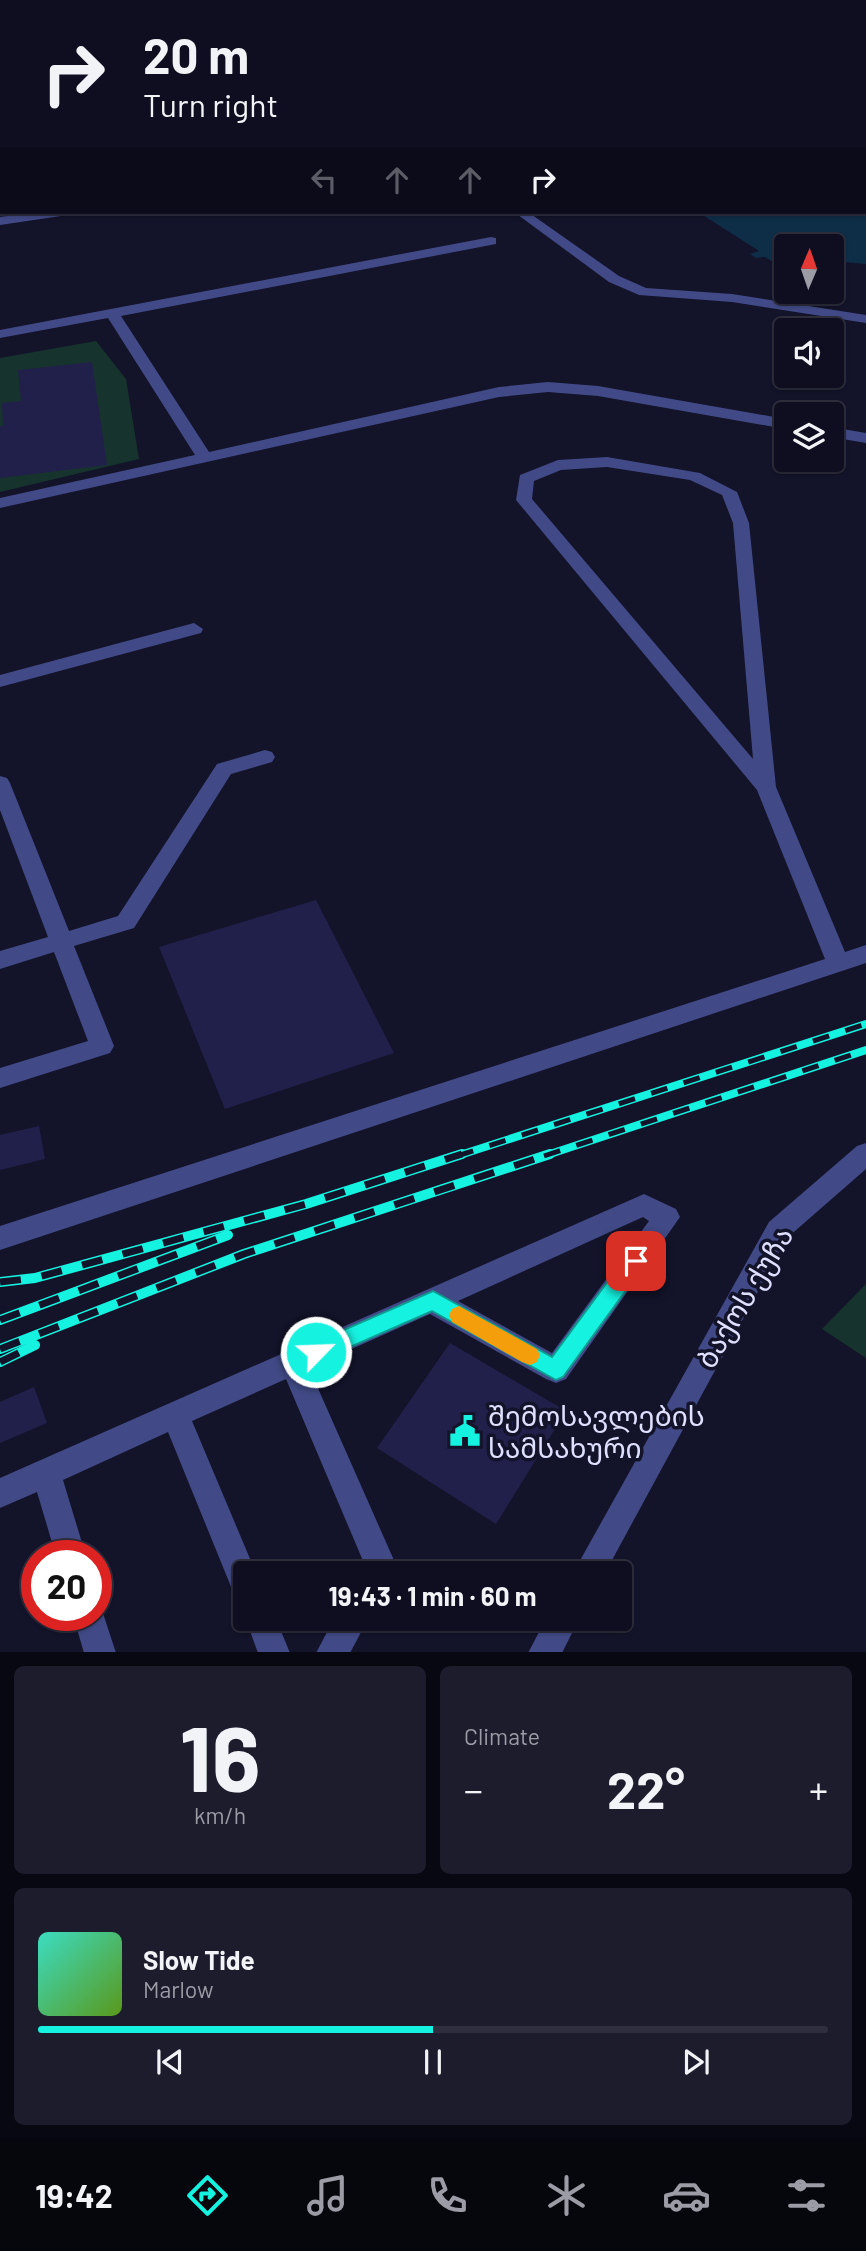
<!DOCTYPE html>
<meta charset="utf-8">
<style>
:root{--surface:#0e0e20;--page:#1c1c2d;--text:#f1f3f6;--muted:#9b9ca5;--line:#2e2e3e;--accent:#15f2e0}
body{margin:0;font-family:Barlow,"Noto Sans Georgian",sans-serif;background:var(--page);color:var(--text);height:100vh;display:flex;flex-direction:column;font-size:26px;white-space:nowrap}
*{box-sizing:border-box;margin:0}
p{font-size:23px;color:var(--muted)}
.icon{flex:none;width:38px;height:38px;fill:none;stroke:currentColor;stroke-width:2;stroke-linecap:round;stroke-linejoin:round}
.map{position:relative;height:1652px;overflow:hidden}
.panel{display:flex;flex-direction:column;gap:14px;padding:14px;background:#080812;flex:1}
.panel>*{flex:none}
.guide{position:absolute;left:0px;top:0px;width:866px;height:214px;box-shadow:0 2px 5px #0004,0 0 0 2px var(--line);background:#0e0e20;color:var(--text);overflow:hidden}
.needle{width:46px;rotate:2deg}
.fabs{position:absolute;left:774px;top:234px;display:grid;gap:14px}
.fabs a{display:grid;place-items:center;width:70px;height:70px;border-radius:7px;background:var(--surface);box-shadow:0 2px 5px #0004,0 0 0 2px var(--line);font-size:35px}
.speed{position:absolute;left:21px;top:1540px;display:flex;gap:14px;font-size:35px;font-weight:700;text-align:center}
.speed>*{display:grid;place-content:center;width:91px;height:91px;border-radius:50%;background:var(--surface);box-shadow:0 2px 5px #0004,0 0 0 2px var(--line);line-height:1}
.speed .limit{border:10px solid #d22;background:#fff;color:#111}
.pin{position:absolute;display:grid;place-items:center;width:60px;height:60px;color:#fff;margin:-30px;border-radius:14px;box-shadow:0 4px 10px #0006}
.me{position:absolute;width:77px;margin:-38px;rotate:66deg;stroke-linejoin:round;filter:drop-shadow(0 0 5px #0008)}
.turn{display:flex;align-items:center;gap:24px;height:147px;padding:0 28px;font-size:32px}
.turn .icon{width:91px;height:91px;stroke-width:2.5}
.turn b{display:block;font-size:49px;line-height:60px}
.lanes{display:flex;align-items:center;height:66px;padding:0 28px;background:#0003;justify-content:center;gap:35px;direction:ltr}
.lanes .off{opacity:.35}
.big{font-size:52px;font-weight:700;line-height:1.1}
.panel .card{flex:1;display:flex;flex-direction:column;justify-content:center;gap:10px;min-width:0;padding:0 24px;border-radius:10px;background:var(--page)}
.panel .dial{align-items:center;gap:0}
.dial b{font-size:91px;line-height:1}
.song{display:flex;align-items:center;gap:21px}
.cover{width:84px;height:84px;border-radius:10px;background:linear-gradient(135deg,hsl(170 70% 55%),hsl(90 70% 35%))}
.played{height:7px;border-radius:4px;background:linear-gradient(90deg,var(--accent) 50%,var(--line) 50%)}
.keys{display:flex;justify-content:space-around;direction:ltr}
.heat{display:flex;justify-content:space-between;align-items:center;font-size:38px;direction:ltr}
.panel .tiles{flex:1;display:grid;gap:14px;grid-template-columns:1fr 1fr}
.card:last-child{grid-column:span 2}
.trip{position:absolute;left:233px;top:1561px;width:399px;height:70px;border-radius:7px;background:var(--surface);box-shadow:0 2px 5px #0004,0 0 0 2px var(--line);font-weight:700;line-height:70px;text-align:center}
.tab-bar{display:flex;height:112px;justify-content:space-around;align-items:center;background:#06060d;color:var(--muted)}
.tab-bar .icon{width:49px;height:49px}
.tab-bar .selected{color:var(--accent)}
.tab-bar b{font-size:32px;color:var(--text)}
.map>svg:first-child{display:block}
.green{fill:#16342d}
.water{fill:#0e2d47}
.building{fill:#21204a}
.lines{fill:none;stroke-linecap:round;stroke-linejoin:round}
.minor{fill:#414a86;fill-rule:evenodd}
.rail-far1-casing{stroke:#15f2e0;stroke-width:8}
.rail-casing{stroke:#15f2e0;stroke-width:10}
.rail-far1{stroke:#13132a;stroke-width:5;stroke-dasharray:17;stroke-linecap:butt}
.rail{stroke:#13132a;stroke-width:7;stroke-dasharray:21;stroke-linecap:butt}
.route{fill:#15f2e0;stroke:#0e9d92;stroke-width:2}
.slow{fill:#f59e0b}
.labels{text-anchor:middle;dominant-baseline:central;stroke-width:7;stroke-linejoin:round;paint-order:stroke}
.near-street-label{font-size:28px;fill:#dee0fd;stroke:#13132a}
.near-poi-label{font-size:28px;fill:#dee0fd;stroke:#13132a;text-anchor:start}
</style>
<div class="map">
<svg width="866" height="1653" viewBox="0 0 866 1653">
<rect width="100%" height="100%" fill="#13132a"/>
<g class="green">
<polygon points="96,341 126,379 139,459 0,492 0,358"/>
<polygon points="866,1284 866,1358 822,1329"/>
</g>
<g class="water">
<polygon points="0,0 257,0 2,2 0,46"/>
<polygon points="338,0 866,0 866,264 831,261 831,247 786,247 786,262 773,262 765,257 756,258 750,254 759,251 698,212 864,212 864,2"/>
</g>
<g class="building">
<polygon points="92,362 107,465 0,478 0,426 3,426 2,403 21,401 18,370"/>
<polygon points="316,900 394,1053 225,1109 159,947"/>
<polygon points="39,1126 45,1159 0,1170 0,1135"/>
<polygon points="450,1343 566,1411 496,1524 377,1448"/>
<polygon points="34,1387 47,1423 0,1443 0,1402"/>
</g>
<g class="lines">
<g class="minor">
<polygon points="0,81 2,81 0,88"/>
<rect x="0" y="117" width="2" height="6"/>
<polygon points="36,212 67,212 61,216 0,225 0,217"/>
<polygon points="514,212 528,212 619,276 646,288 732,294 866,315 866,323 732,302 639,295 609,282"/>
<polygon points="491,237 496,238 496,244 121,316 209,452 499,387 548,382 598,386 786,419 786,429 598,396 548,392 499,397 0,508 0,498 195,455 108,318 0,338 0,330"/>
<polygon points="831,427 866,433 866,443 831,437"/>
<path d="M 607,457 L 700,473 L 737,492 L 749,523 L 776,787 L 845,952 L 866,945 L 866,963 L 0,1250 L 0,1226 L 825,959 L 757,790 L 516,500 L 520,475 L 558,460 ZM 607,467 L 690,480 L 722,495 L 733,523 L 753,759 L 532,499 L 534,481 L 561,470 Z"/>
<polygon points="194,623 203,629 201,633 0,687 0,675"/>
<polygon points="265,750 272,752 275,757 272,762 231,774 134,928 74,946 114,1046 110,1053 0,1088 0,1068 88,1041 54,952 0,969 0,951 48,937 0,810 0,776 7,778 10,783 69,931 118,916 217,764"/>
<polygon points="866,1143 866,1169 787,1238 605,1573 573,1573 769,1222 857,1146"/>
<path d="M 644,1194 L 676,1209 L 680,1217 L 566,1379 L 556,1383 L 546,1379 L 430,1314 L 309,1368 L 393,1558 L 397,1569 L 396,1573 L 364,1573 L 366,1568 L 286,1379 L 192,1421 L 256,1573 L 245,1573 L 245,1599 L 234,1594 L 168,1432 L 63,1480 L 86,1556 L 56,1556 L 37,1492 L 0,1508 L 0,1478 ZM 643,1217 L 649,1221 L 552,1353 L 458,1301 Z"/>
<polygon points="96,1602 100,1604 116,1653 84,1653 73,1615 96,1615"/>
<polygon points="245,1617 276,1619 290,1653 258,1653"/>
<polygon points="334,1619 368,1619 350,1653 316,1653"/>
<polygon points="546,1619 579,1619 562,1653 528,1653"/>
</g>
<defs>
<g id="rail-far1">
<polyline points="457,1156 866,1024"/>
<polyline points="544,1156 866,1050"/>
</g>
<g id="rail">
<polyline points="0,1282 35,1278 306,1204 462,1154"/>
<polyline points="0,1320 228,1235"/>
<polyline points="0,1349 244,1254 550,1154"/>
<polyline points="0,1362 35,1345"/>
</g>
</defs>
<use href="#rail-far1" class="rail-far1-casing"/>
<use href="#rail" class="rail-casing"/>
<use href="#rail-far1" class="rail-far1"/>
<use href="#rail" class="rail"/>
</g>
<polygon class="route" points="636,1252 643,1254 646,1261 643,1267 563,1377 556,1380 432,1311 316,1362 309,1359 305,1352 309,1345 433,1291 552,1357 628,1254"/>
<polygon class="slow" points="459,1306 537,1349 540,1355 537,1362 530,1365 522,1362 452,1322 449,1315 452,1309"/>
<defs>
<symbol id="civic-bare" viewBox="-9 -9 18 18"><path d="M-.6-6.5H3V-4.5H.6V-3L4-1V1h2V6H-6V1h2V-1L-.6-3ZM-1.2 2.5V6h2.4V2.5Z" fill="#15f2e0" stroke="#13132a" stroke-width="2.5" paint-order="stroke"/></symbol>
</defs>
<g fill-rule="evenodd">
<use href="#civic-bare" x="443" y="1409" width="44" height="44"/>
</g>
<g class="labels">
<g class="near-street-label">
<text transform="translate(744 1297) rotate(-59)">ბაქოს ქუჩა</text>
</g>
<g class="near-poi-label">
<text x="488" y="1415">შემოსავლების<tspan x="488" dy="32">სამსახური</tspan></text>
</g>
</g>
</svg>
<div class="fabs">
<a><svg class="needle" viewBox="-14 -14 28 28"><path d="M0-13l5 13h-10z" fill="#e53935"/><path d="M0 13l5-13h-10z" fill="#9b9ca5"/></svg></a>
<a><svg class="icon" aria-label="sound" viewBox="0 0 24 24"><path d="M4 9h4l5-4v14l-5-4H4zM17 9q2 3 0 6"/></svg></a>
<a><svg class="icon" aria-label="layers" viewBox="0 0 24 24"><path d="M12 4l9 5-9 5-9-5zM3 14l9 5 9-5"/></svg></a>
</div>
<div class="speed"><div class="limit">20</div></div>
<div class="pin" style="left:636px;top:1261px;background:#d93025"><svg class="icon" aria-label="arrive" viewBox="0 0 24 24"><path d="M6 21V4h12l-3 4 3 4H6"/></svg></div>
<svg class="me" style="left:316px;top:1352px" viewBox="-20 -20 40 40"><circle r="17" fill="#15f2e0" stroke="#fff" stroke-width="3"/><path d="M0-11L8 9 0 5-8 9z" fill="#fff"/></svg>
<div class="trip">19:43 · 1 min · 60 m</div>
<div class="guide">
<div class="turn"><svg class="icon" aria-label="right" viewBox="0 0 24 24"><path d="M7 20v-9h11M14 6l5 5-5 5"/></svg><div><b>20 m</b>Turn right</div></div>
<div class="lanes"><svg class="icon off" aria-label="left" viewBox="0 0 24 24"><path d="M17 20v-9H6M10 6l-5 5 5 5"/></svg><svg class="icon off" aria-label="ahead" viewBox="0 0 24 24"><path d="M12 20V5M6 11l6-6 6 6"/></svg><svg class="icon off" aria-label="ahead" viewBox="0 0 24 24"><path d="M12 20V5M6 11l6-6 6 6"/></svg><svg class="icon" aria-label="right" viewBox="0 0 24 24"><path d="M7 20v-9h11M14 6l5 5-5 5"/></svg></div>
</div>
</div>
<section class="panel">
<div class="tiles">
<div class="card dial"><b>16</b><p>km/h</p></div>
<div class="card"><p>Climate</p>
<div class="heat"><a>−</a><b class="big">22°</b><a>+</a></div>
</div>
<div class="card">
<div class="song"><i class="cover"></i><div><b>Slow Tide</b><p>Marlow</p></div></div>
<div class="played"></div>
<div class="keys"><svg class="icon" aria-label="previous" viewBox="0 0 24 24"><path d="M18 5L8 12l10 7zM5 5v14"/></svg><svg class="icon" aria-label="pause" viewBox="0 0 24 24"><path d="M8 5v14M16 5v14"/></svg><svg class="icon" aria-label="next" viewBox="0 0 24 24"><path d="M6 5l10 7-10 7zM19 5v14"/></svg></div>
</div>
</div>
</section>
<nav class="tab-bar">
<b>19:42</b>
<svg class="icon selected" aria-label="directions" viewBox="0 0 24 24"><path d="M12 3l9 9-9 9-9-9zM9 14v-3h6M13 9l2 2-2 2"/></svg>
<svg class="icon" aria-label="music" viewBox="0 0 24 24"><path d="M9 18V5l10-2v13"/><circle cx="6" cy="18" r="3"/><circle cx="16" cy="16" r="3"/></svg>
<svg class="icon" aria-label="phone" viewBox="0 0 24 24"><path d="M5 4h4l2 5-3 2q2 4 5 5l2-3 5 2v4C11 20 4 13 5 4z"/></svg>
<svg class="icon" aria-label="climate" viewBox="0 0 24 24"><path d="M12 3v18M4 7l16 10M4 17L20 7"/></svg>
<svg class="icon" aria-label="car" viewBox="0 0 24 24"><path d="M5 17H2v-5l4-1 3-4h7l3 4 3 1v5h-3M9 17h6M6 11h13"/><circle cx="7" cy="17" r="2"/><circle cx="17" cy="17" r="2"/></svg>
<svg class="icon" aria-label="filters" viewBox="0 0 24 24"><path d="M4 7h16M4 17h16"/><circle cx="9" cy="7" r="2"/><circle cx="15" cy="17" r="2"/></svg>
</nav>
